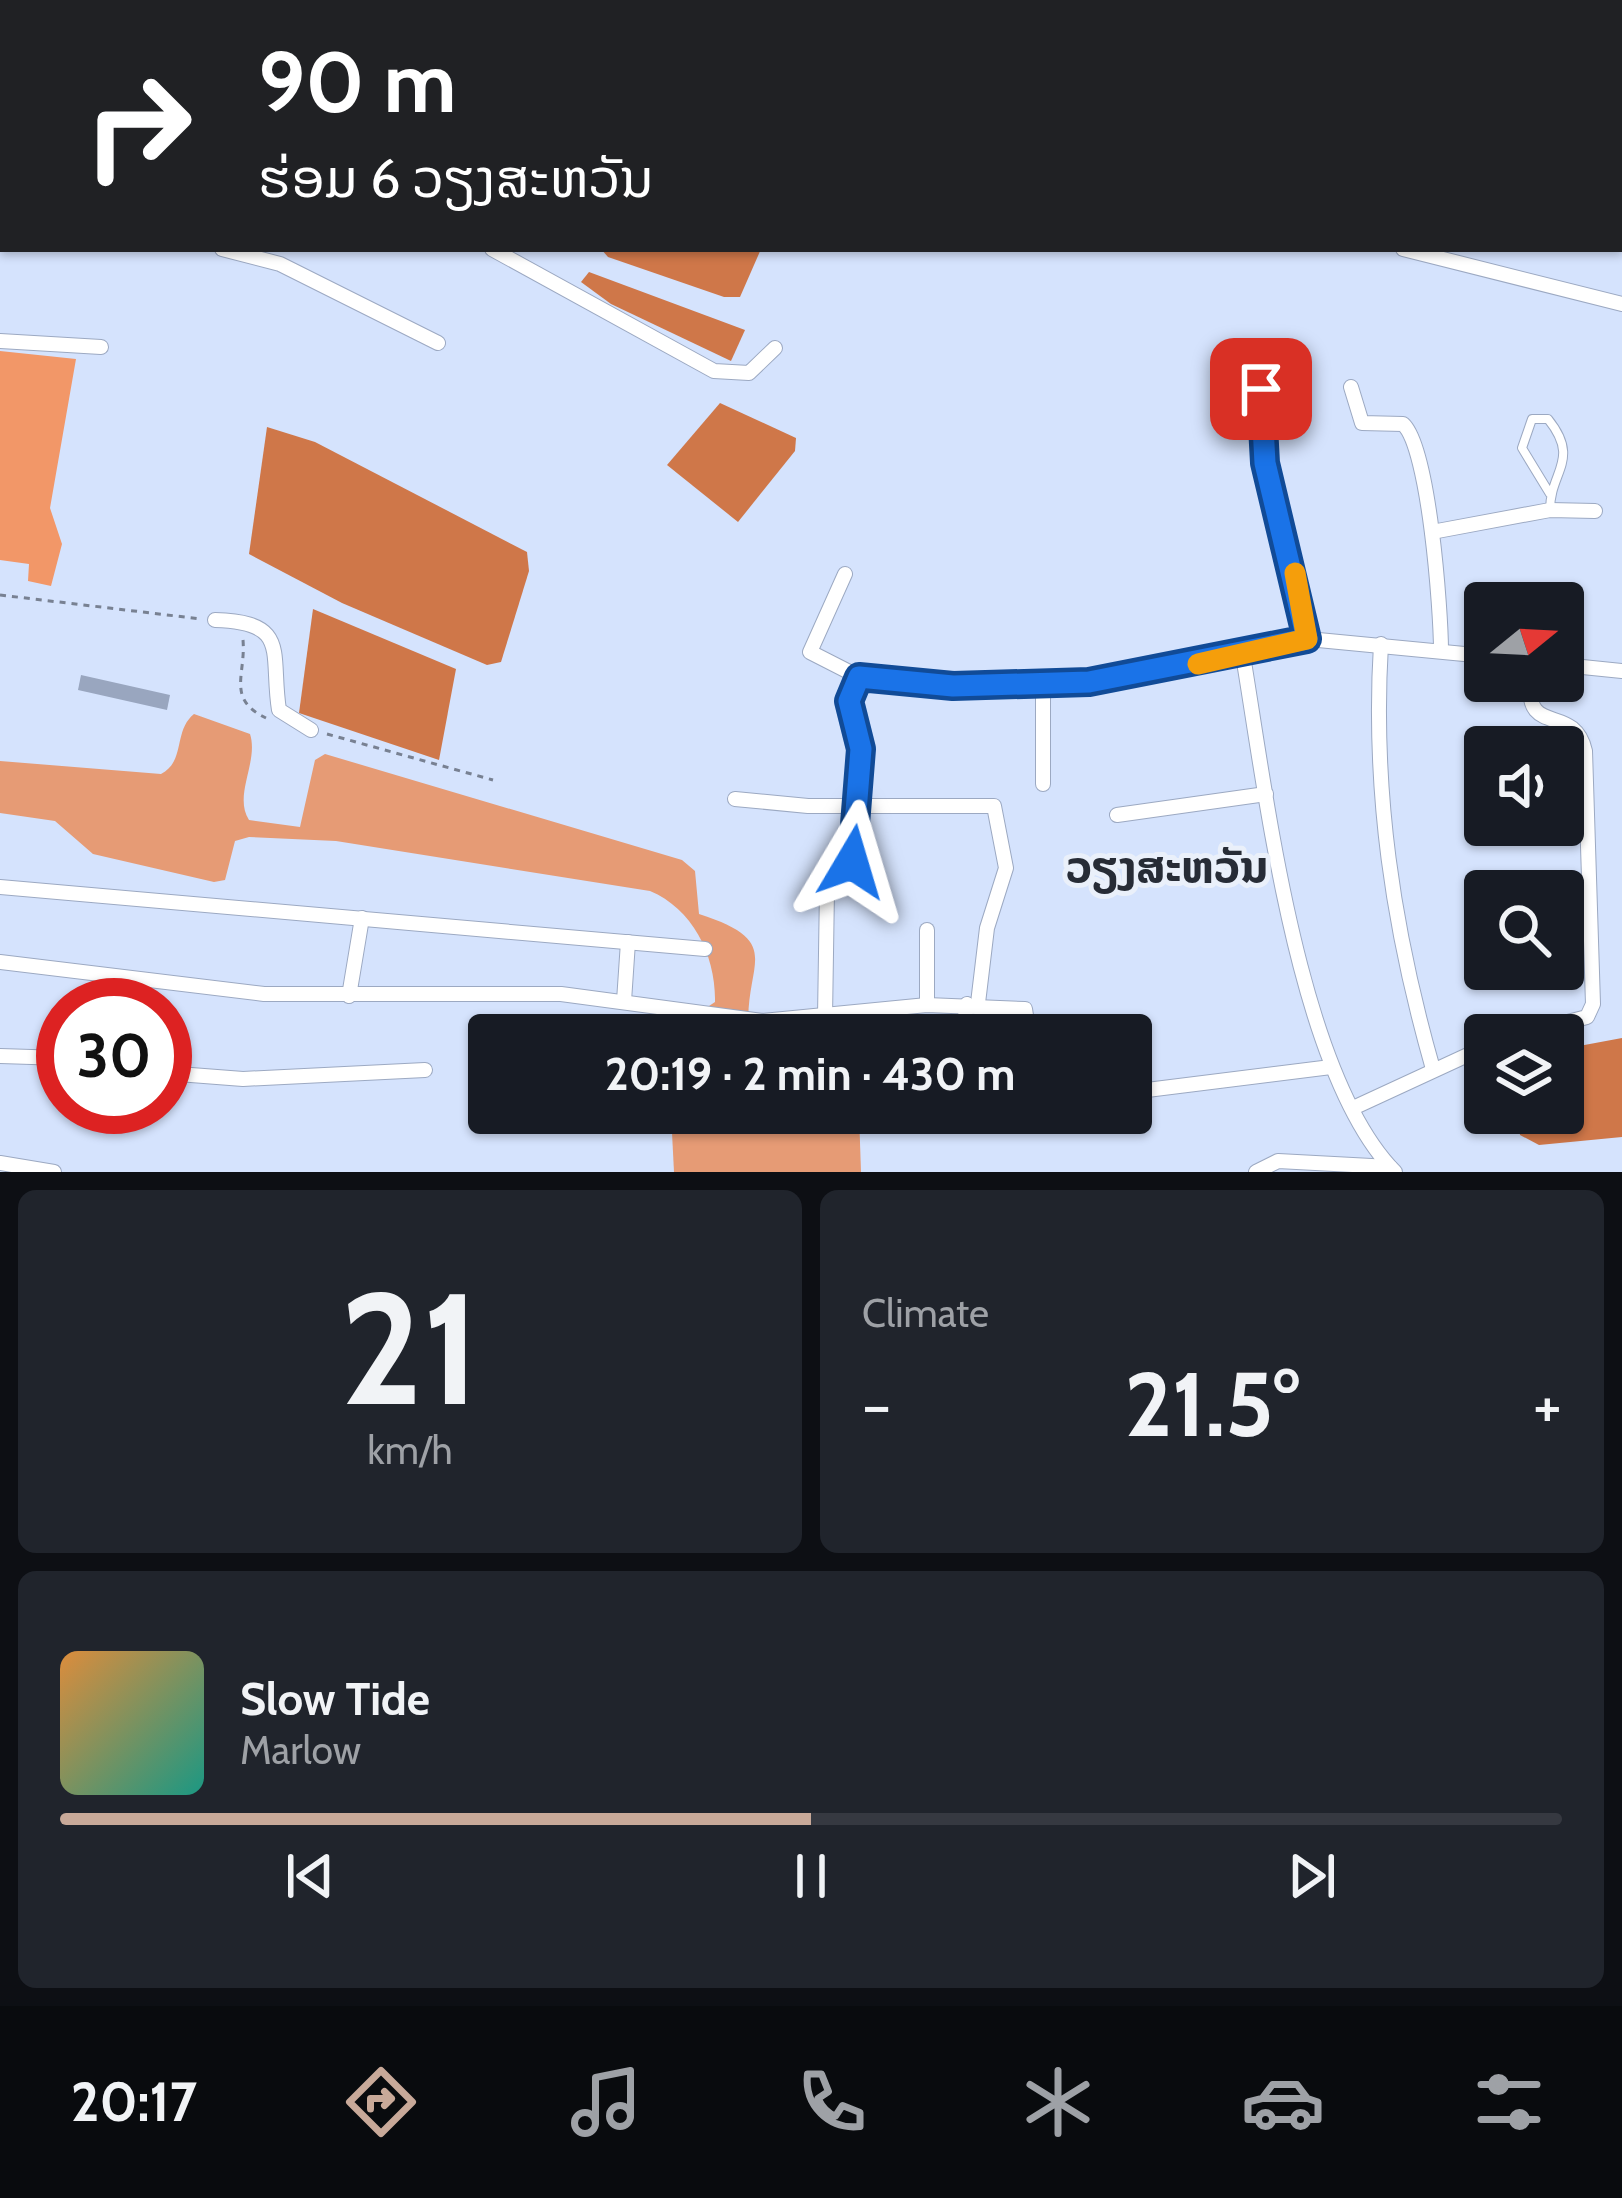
<!DOCTYPE html>
<meta charset="utf-8">
<style>
:root{--surface:#171b24;--page:#20242c;--text:#f1f3f6;--muted:#9ea1a6;--line:#363941;--accent:#c8a999}
body{margin:0;font-family:Cabin,"Noto Sans Lao",sans-serif;background:var(--page);color:var(--text);height:100vh;display:flex;flex-direction:column;font-size:45px;white-space:nowrap}
*{box-sizing:border-box;margin:0}
p{font-size:39px;color:var(--muted)}
.icon{flex:none;width:66px;height:66px;fill:none;stroke:currentColor;stroke-width:2;stroke-linecap:round;stroke-linejoin:round}
.map{position:relative;height:1172px;overflow:hidden}
.panel{display:flex;flex-direction:column;gap:18px;padding:18px;background:#0d0f14;flex:1}
.panel>*{flex:none}
.hud{position:absolute;left:0px;top:0px;width:1623px;height:252px;box-shadow:0 3px 9px #0004;background:#202124;color:#fff;overflow:hidden}
.needle{width:78px;rotate:72deg}
.fabs{position:absolute;left:1464px;top:582px;display:grid;gap:24px}
.fabs a{display:grid;place-items:center;width:120px;height:120px;border-radius:12px;background:var(--surface);box-shadow:0 3px 9px #0004;font-size:60px}
.speed{position:absolute;left:36px;top:978px;display:flex;gap:24px;font-size:60px;font-weight:700;text-align:center}
.speed>*{display:grid;place-content:center;width:156px;height:156px;border-radius:50%;background:var(--surface);box-shadow:0 3px 9px #0004;line-height:1}
.speed .limit{border:18px solid #d22;background:#fff;color:#111}
.pin{position:absolute;display:grid;place-items:center;width:102px;height:102px;color:#fff;margin:-51px;border-radius:24px;box-shadow:0 6px 18px #0006}
.me{position:absolute;width:132px;margin:-66px;rotate:7deg;stroke-linejoin:round;filter:drop-shadow(0 0 9px #0008)}
.turn{display:flex;align-items:center;gap:42px;height:252px;padding:0 60px;font-size:54px}
.turn .icon{width:156px;height:156px;stroke-width:2.5}
.turn b{display:block;font-size:84px;line-height:102px}
.big{font-size:90px;font-weight:700;line-height:1.1}
.panel .tile{flex:1;display:flex;flex-direction:column;justify-content:center;gap:18px;min-width:0;padding:0 42px;border-radius:18px;background:var(--page)}
.panel .dial{align-items:center;gap:0}
.dial b{font-size:156px;line-height:1}
.song{display:flex;align-items:center;gap:36px}
.cover{width:144px;height:144px;border-radius:18px;background:linear-gradient(135deg,hsl(30 70% 55%),hsl(170 70% 35%))}
.played{height:12px;border-radius:6px;background:linear-gradient(90deg,var(--accent) 50%,var(--line) 50%)}
.keys{display:flex;justify-content:space-around;direction:ltr}
.heat{display:flex;justify-content:space-between;align-items:center;font-size:66px;direction:ltr}
.panel .tiles{flex:1;display:grid;gap:18px;grid-template-columns:1fr 1fr}
.tile:last-child{grid-column:span 2}
.trip{position:absolute;left:468px;top:1014px;width:684px;height:120px;border-radius:12px;background:var(--surface);box-shadow:0 3px 9px #0004;font-weight:700;line-height:120px;text-align:center}
.tab-bar{display:flex;height:192px;justify-content:space-around;align-items:center;background:#090b0e;color:var(--muted)}
.tab-bar .icon{width:84px;height:84px}
.tab-bar .active{color:var(--accent)}
.tab-bar b{font-size:54px;color:var(--text)}
.map>svg:first-child{display:block}
.green{fill:#e69b75}
.forest{fill:#f29768}
.water{fill:#cf7749}
.building{fill:#99a6bf}
.lines{fill:none;stroke-linecap:round;stroke-linejoin:round}
.service-casing{stroke:#9ca9c2;stroke-width:10}
.minor-casing{stroke:#9ca9c2;stroke-width:16}
.path{stroke:#788192;stroke-width:3;stroke-dasharray:6 6;stroke-linecap:butt}
.service{stroke:#fff;stroke-width:8}
.minor{stroke:#fff;stroke-width:14}
.route-casing{stroke:#114b97;stroke-width:30}
.route{stroke:#1a73e8;stroke-width:21}
.slow{stroke:#f59e0b;stroke-width:21}
.labels{text-anchor:middle;dominant-baseline:central;stroke-width:10;stroke-linejoin:round;paint-order:stroke}
.quarter-label{font-size:45px;font-weight:bold;fill:#272c36;stroke:#eaf0fa}
</style>
<div class="map">
<svg width="1622" height="1172" viewBox="0 0 1622 1172">
<rect width="100%" height="100%" fill="#d5e3fd"/>
<g class="green">
<path d="M 194,714 L 250,734 C 259,762 233,795 249,820 L 300,827 L 315,760 L 325,754 L 682,860 L 695,871 L 699,914 C 789,943 742,963 749,1035 L 684,1035 L 694,1016 L 715,1002 C 716,956 693,909 650,891 L 336,841 L 249,837 L 235,841 L 225,880 L 214,882 L 93,854 L 55,821 L 0,813 L 0,761 L 161,774 C 186,761 173,731 194,714 Z"/>
<polygon points="671,1113 859,1113 861,1172 674,1172"/>
</g>
<polygon class="forest" points="0,351 76,359 50,508 62,544 51,586 28,581 29,564 0,560"/>
<g class="water">
<polygon points="601,249 761,249 740,297 724,297 608,257"/>
<polygon points="589,272 745,330 731,361 611,304 581,282"/>
<polygon points="720,403 796,438 795,451 738,522 667,465"/>
<polygon points="267,427 315,442 527,552 529,571 501,662 487,665 342,603 249,554"/>
<polygon points="313,609 456,669 439,760 299,713"/>
<polygon points="1622,1038 1622,1137 1539,1145 1520,1135 1516,1113 1563,1113 1563,1049"/>
</g>
<polygon class="building" points="81,675 170,695 167,710 78,690"/>
<g class="lines">
<defs>
<path id="service" d="M 1550,494 L 1522,448 L 1532,419 L 1548,419 C 1581,460 1550,471 1550,510"/>
<g id="minor">
<polyline points="742,0 750,3"/>
<polyline points="0,104 3,104"/>
<polyline points="0,218 3,218"/>
<polyline points="222,249 280,264 438,343"/>
<polyline points="492,249 714,371 749,373 775,348"/>
<polyline points="1403,249 1622,304"/>
<polyline points="0,341 101,347"/>
<path d="M 1351,387 L 1362,423 L 1403,424 C 1429,447 1441,611 1441,651"/>
<polyline points="1261,389 1265,463 1308,639"/>
<polyline points="1432,532 1550,510 1595,511"/>
<polyline points="845,574 810,652 859,677 953,686 1089,682 1308,639 1485,656"/>
<path d="M 215,620 C 291,622 270,653 279,710 L 311,730"/>
<path d="M 1381,644 C 1372,790 1393,929 1433,1069"/>
<path d="M 1243,656 C 1266,792 1298,1074 1395,1172"/>
<polyline points="1563,665 1622,671"/>
<polyline points="1043,686 1043,784"/>
<polyline points="735,799 808,806 994,806 1006,868 987,928 978,1003"/>
<polyline points="1117,815 1266,794"/>
<polyline points="0,887 705,949"/>
<polyline points="0,962 264,994 561,994 762,1021 927,1005 1025,1009 1029,1035"/>
<polyline points="349,996 362,918"/>
<polyline points="624,1001 628,942"/>
<polyline points="927,1005 927,930"/>
<path d="M 825,1017 L 827,889 C 832,885 838,884 843,880 C 860,867 862,772 861,749 C 859,717 845,710 859,677"/>
<polyline points="962,1035 967,1004"/>
<path d="M 1517,1035 L 1587,1017 L 1593,1004 L 1585,751 C 1574,702 1524,738 1531,681"/>
<polyline points="0,1056 63,1058"/>
<polyline points="165,1073 243,1079 425,1070"/>
<polyline points="1131,1092 1331,1067"/>
<polyline points="1353,1108 1485,1047"/>
<polyline points="0,1163 54,1172"/>
<polyline points="1256,1172 1278,1161 1390,1167"/>
</g>
</defs>
<use href="#service" class="service-casing"/>
<use href="#minor" class="minor-casing"/>
<g class="path">
<polyline points="0,595 201,619"/>
<path d="M 243,640 C 246,675 226,699 266,718"/>
<polyline points="327,734 493,780"/>
</g>
<use href="#service" class="service"/>
<use href="#minor" class="minor"/>
</g>
<g class="lines">
<defs>
<polyline id="route" points="852,862 861,749 849,701 859,677 953,686 1089,682 1307,639 1265,463 1261,389"/>
</defs>
<use href="#route" class="route-casing"/>
<use href="#route" class="route"/>
<polyline class="slow" points="1198,664 1307,639 1295,573"/>
</g>
<g class="labels">
<g class="quarter-label">
<text x="1167" y="867">ວຽງສະຫວັນ</text>
</g>
</g>
</svg>
<div class="fabs">
<a><svg class="needle" viewBox="-14 -14 28 28"><path d="M0-13l5 13h-10z" fill="#e53935"/><path d="M0 13l5-13h-10z" fill="#9ea1a6"/></svg></a>
<a><svg class="icon" aria-label="sound" viewBox="0 0 24 24"><path d="M4 9h4l5-4v14l-5-4H4zM17 9q2 3 0 6"/></svg></a>
<a><svg class="icon" aria-label="search" viewBox="0 0 24 24"><circle cx="10" cy="10" r="6"/><path d="M15 15l6 6"/></svg></a>
<a><svg class="icon" aria-label="layers" viewBox="0 0 24 24"><path d="M12 4l9 5-9 5-9-5zM3 14l9 5 9-5"/></svg></a>
</div>
<div class="speed"><div class="limit">30</div></div>
<div class="pin" style="left:1261px;top:389px;background:#d93025"><svg class="icon" aria-label="arrive" viewBox="0 0 24 24"><path d="M6 21V4h12l-3 4 3 4H6"/></svg></div>
<svg class="me" style="left:852px;top:862px" viewBox="-20 -20 40 40"><path d="M0-17L14 15 0 8-14 15z" fill="#1a73e8" stroke="#fff" stroke-width="4"/></svg>
<div class="trip">20:19 · 2 min · 430 m</div>
<div class="hud">
<div class="turn"><svg class="icon" aria-label="right" viewBox="0 0 24 24"><path d="M7 20v-9h11M14 6l5 5-5 5"/></svg><div><b>90 m</b>ຮ່ອມ 6 ວຽງສະຫວັນ</div></div>
</div>
</div>
<section class="panel">
<div class="tiles">
<div class="tile dial"><b>21</b><p>km/h</p></div>
<div class="tile"><p>Climate</p>
<div class="heat"><a>−</a><b class="big">21.5°</b><a>+</a></div>
</div>
<div class="tile">
<div class="song"><i class="cover"></i><div><b>Slow Tide</b><p>Marlow</p></div></div>
<div class="played"></div>
<div class="keys"><svg class="icon" aria-label="previous" viewBox="0 0 24 24"><path d="M18 5L8 12l10 7zM5 5v14"/></svg><svg class="icon" aria-label="pause" viewBox="0 0 24 24"><path d="M8 5v14M16 5v14"/></svg><svg class="icon" aria-label="next" viewBox="0 0 24 24"><path d="M6 5l10 7-10 7zM19 5v14"/></svg></div>
</div>
</div>
</section>
<nav class="tab-bar">
<b>20:17</b>
<svg class="icon active" aria-label="directions" viewBox="0 0 24 24"><path d="M12 3l9 9-9 9-9-9zM9 14v-3h6M13 9l2 2-2 2"/></svg>
<svg class="icon" aria-label="music" viewBox="0 0 24 24"><path d="M9 18V5l10-2v13"/><circle cx="6" cy="18" r="3"/><circle cx="16" cy="16" r="3"/></svg>
<svg class="icon" aria-label="phone" viewBox="0 0 24 24"><path d="M5 4h4l2 5-3 2q2 4 5 5l2-3 5 2v4C11 20 4 13 5 4z"/></svg>
<svg class="icon" aria-label="climate" viewBox="0 0 24 24"><path d="M12 3v18M4 7l16 10M4 17L20 7"/></svg>
<svg class="icon" aria-label="car" viewBox="0 0 24 24"><path d="M5 17H2v-5l4-1 3-4h7l3 4 3 1v5h-3M9 17h6M6 11h13"/><circle cx="7" cy="17" r="2"/><circle cx="17" cy="17" r="2"/></svg>
<svg class="icon" aria-label="filters" viewBox="0 0 24 24"><path d="M4 7h16M4 17h16"/><circle cx="9" cy="7" r="2"/><circle cx="15" cy="17" r="2"/></svg>
</nav>
